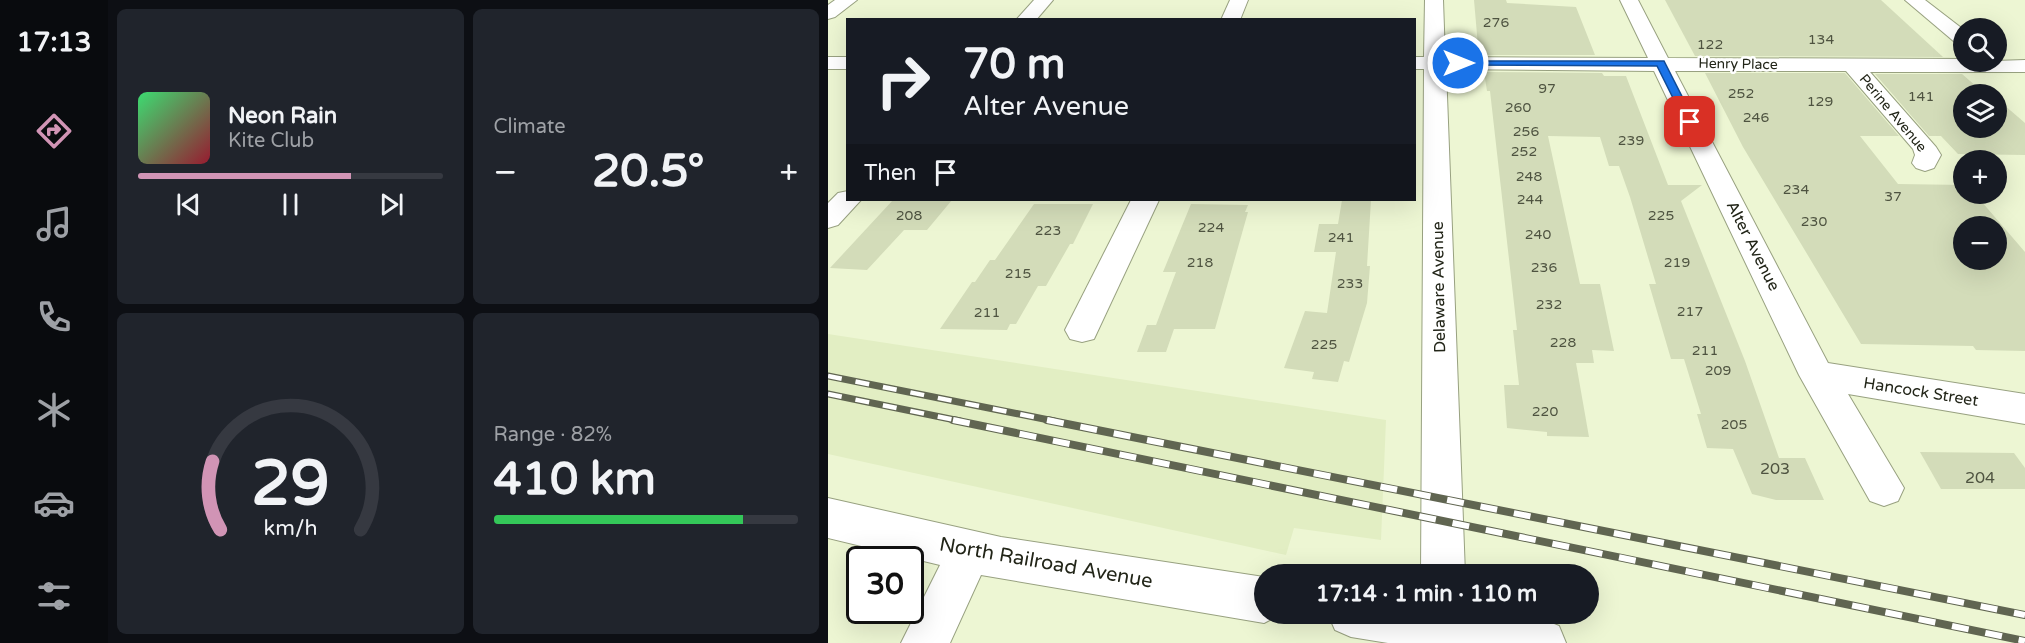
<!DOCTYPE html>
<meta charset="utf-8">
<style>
:root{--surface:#171b24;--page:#20242c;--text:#f1f3f6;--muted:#9ea1a6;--line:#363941;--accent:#d194b5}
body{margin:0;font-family:"Varela Round",sans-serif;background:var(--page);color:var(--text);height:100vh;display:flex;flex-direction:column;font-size:22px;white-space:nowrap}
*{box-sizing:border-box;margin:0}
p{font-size:20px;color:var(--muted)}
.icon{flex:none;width:33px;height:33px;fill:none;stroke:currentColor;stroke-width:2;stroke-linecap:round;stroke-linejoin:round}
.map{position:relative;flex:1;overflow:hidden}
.details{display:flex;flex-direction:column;gap:9px;padding:9px;background:#0d0f14;width:720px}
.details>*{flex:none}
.guide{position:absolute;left:18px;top:18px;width:570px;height:183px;border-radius:0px;box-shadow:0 6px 24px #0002;background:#171b24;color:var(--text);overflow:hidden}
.fabs{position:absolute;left:1125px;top:18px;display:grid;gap:12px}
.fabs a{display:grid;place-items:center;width:54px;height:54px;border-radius:50%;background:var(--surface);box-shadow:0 6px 24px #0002;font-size:30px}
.speed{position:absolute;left:18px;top:546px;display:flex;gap:12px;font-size:30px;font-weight:700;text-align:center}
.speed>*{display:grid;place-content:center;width:78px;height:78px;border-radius:50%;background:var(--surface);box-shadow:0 6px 24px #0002;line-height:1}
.speed .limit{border:3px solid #111;border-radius:9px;background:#fff;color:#111}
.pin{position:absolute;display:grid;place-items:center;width:51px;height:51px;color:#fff;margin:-26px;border-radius:12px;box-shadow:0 3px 9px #0006}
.me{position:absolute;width:66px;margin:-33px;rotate:90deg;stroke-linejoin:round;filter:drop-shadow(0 0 4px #0008)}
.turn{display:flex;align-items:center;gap:21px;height:126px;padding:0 18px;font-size:27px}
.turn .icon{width:78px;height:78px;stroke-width:2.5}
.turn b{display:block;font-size:42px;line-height:51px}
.then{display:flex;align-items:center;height:57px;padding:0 18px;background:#0003;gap:12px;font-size:22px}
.big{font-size:45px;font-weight:700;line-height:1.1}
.details .widget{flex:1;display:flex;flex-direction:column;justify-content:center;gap:9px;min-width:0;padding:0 21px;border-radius:9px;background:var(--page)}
.details .dial{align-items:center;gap:0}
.dial svg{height:156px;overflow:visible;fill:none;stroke:var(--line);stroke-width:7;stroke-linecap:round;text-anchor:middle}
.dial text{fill:var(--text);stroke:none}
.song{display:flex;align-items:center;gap:18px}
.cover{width:72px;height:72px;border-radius:9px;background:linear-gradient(135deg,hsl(140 70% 55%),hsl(350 70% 35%))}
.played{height:6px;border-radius:3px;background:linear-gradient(90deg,var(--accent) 70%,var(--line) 70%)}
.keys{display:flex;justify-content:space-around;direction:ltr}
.heat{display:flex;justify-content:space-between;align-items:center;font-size:33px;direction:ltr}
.charge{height:9px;border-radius:4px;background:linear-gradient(90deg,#34c759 82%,var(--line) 0)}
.details .tiles{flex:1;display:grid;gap:9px;grid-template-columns:repeat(2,1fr)}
.trip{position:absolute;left:426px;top:564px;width:345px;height:60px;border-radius:30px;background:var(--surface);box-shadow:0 6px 24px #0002;font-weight:700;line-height:60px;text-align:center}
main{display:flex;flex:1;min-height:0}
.menu{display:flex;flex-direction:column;width:108px;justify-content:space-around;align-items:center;background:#090b0e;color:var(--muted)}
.menu .icon{width:42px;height:42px}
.menu .active{color:var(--accent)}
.menu b{font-size:27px;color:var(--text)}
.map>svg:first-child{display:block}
.built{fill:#e2eec3}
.building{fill:#d3dcb9;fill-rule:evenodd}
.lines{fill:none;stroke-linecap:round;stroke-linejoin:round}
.street-casing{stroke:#98a180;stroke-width:2}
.street{fill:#fff;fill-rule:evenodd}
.rail-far1-casing{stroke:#606551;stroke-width:7}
.rail-casing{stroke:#606551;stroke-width:8}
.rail-far1{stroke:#fff;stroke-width:4.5;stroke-dasharray:14;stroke-linecap:butt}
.rail{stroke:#fff;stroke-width:6;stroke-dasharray:17;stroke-linecap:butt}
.route{fill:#1a73e8;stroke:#114b97;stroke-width:1.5}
.labels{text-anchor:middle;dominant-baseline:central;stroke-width:5;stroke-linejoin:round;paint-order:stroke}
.number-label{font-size:14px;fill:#4e5340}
.far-street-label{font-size:14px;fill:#222518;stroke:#fff}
.street-label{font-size:16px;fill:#222518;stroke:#fff}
.near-number-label{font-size:16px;fill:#4e5340}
.near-street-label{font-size:20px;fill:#222518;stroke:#fff}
</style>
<main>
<nav class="menu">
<b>17:13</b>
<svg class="icon active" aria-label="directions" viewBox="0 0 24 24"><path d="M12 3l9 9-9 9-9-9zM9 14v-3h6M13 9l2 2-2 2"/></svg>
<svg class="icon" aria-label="music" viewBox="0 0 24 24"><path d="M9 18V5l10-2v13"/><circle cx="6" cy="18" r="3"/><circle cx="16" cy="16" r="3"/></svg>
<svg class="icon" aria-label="phone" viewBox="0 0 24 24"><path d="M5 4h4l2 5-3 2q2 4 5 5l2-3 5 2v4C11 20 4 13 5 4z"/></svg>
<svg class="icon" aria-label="climate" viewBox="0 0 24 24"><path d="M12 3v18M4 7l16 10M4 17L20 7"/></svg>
<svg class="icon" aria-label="car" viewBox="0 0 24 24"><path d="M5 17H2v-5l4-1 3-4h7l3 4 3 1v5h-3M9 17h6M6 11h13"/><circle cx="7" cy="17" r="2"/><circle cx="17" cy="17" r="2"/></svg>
<svg class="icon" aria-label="filters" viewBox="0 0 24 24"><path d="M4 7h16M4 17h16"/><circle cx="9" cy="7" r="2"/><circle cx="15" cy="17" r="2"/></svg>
</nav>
<section class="details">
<div class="tiles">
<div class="widget">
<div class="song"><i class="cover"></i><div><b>Neon Rain</b><p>Kite Club</p></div></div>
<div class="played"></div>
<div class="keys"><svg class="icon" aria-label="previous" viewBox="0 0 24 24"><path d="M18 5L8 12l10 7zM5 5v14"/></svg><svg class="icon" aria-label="pause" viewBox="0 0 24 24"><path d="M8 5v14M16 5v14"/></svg><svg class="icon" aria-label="next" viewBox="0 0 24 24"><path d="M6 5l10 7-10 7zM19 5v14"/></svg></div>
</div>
<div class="widget"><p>Climate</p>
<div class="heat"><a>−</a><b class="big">20.5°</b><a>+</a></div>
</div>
<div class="widget dial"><svg viewBox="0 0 100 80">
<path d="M14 69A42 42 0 1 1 86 69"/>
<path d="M14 69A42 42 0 0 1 10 34" stroke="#d194b5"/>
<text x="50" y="56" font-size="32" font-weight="700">29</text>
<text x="50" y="72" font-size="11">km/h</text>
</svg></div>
<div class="widget"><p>Range · 82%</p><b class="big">410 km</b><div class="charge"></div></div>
</div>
</section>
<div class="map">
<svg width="1197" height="643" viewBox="0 0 1197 643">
<rect width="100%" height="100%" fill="#edf6d3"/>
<polygon class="built" points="0,334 558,420 553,540 466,528 458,555 0,454"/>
<g class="building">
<polygon points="646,0 678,0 679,3 748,7 767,55 654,55 652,46 650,46"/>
<polygon points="837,0 1053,0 1115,57 867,56"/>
<polygon points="656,72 774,73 776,76 798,76 840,185 874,185 853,201 917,361 951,458 977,458 996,500 948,500 924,494 905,449 879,448 869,414 873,414 856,359 843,359 821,284 828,284 802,197 791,166 781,166 772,137 720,136 752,284 772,284 786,351 764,350 766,363 748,363 761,437 719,436 719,432 679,428 676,385 691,385 685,330 689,330 662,91 659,91"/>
<path d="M 877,73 L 1017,73 L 1071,136 L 1032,136 L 1070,184 L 1136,185 L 1136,194 L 1147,194 L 1197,252 L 1197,351 L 1148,350 L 1145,346 L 1033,344 L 915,147 ZM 1136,226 L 1168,226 L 1168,260 L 1136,260 Z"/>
<polygon points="1047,74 1134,74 1157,94 1136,94 1136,128 1168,128 1168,98 1197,123 1197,155 1130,154 1113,136 1101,136"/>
<polygon points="65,200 124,200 99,230 76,230 39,270 2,268"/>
<polygon points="514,200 543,200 539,266 542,266 539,303 521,362 516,361 510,382 484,379 486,372 456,368 477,311 499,313 508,252 486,252 491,224 510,224"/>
<polygon points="206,204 265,204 245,244 242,244 218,286 210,286 188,324 182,324 179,330 112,329 144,282 147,282 162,260 167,260"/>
<polygon points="363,204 420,205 417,212 420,212 387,329 346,329 338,352 309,352 319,325 328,325 348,272 335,272"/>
<polygon points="1092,452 1186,453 1197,468 1197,489 1113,489"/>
</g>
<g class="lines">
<defs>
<g id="street">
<polygon points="7,0 29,0 7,17 0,19 0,5"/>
<polygon points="206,0 225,0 208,20 188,20"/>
<polygon points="402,0 420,0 412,20 393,20"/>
<polygon points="597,0 615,0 617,57 820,58 792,0 810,0 840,58 1136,59 1136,62 1197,60 1197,72 1042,72 1108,147 1113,155 1106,168 1097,171 1088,168 1084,163 1087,155 1085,149 1018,71 847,71 1000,363 1197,394 1197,424 1020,394 1076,488 1070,501 1056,506 1042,501 971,375 826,71 618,69 637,574 593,574 596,69 586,69 586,57 596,57"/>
<polygon points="1077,0 1097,0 1136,30 1136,46 1129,44"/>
<rect x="0" y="57" width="20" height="12"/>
<polygon points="20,191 20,200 33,200 10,225 0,228 0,203 10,193"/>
<polygon points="303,200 331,200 266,339 254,342 242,339 237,330"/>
<polygon points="0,498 173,537 436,577 436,614 453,614 436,623 153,575 122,643 73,643 112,565 0,538"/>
<polygon points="500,614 676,614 714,619 731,626 738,643 560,643 523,637 507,630"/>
</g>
</defs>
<use href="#street" class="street-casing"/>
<use href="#street" class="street"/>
<defs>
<g id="rail-far1">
<polyline points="0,376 226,421"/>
<polyline points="0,394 132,421"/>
</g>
<g id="rail">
<polyline points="125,420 1197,641"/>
<polyline points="219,420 1197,615"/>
</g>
</defs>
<use href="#rail-far1" class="rail-far1-casing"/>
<use href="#rail" class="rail-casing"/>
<use href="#rail-far1" class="rail-far1"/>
<use href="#rail" class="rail"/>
</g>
<polygon class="route" points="627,61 836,61 867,122 862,125 857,122 829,66 630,65 625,63"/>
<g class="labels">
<g class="number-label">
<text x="668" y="22">276</text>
<text x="993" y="39">134</text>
<text x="882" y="44">122</text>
<text x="719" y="88">97</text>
<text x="913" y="93">252</text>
<text x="1093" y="96">141</text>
<text x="992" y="101">129</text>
<text x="690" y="107">260</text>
<text x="928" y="117">246</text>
<text x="698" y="131">256</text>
<text x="803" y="140">239</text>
<text x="696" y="151">252</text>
<text x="701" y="176">248</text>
<text x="968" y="189">234</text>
<text x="1065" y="196">37</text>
<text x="702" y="199">244</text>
<text x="81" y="215">208</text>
<text x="833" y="215">225</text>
<text x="986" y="221">230</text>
<text x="383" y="227">224</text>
<text x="220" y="230">223</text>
<text x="710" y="234">240</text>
<text x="513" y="237">241</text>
<text x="372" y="262">218</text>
<text x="849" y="262">219</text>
<text x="716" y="267">236</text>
<text x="190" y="273">215</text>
<text x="522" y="283">233</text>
<text x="721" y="304">232</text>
<text x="862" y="311">217</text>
<text x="159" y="312">211</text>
<text x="735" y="342">228</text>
<text x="496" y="344">225</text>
<text x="877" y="350">211</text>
<text x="890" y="370">209</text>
<text x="717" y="411">220</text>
<text x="906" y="424">205</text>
</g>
<g class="far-street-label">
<text transform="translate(910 64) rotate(1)">Henry Place</text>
<text transform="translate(1065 113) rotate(50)">Perine Avenue</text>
</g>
<g class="street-label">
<text transform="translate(925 246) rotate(63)">Alter Avenue</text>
<text transform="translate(611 287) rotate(-91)">Delaware Avenue</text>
<text transform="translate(1093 392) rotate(9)">Hancock Street</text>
</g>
<g class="near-number-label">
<text x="947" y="469">203</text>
<text x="1152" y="478">204</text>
</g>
<g class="near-street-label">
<text transform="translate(218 563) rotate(10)">North Railroad Avenue</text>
</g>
</g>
</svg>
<div class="fabs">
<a><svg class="icon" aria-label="search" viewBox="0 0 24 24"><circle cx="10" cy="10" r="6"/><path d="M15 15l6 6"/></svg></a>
<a><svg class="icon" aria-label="layers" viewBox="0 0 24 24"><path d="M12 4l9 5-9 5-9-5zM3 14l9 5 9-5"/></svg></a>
<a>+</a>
<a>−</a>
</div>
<div class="speed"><div class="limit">30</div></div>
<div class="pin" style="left:862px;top:122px;background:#d93025"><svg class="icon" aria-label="arrive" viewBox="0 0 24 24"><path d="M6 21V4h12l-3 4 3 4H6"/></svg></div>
<svg class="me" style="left:630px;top:63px" viewBox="-20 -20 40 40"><circle r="17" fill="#1a73e8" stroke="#fff" stroke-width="3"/><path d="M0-11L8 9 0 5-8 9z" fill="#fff"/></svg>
<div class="trip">17:14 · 1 min · 110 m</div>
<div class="guide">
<div class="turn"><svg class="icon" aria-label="right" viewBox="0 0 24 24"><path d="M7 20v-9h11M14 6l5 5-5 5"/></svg><div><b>70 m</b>Alter Avenue</div></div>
<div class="then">Then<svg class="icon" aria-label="arrive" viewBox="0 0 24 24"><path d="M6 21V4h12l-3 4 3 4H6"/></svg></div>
</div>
</div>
</main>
